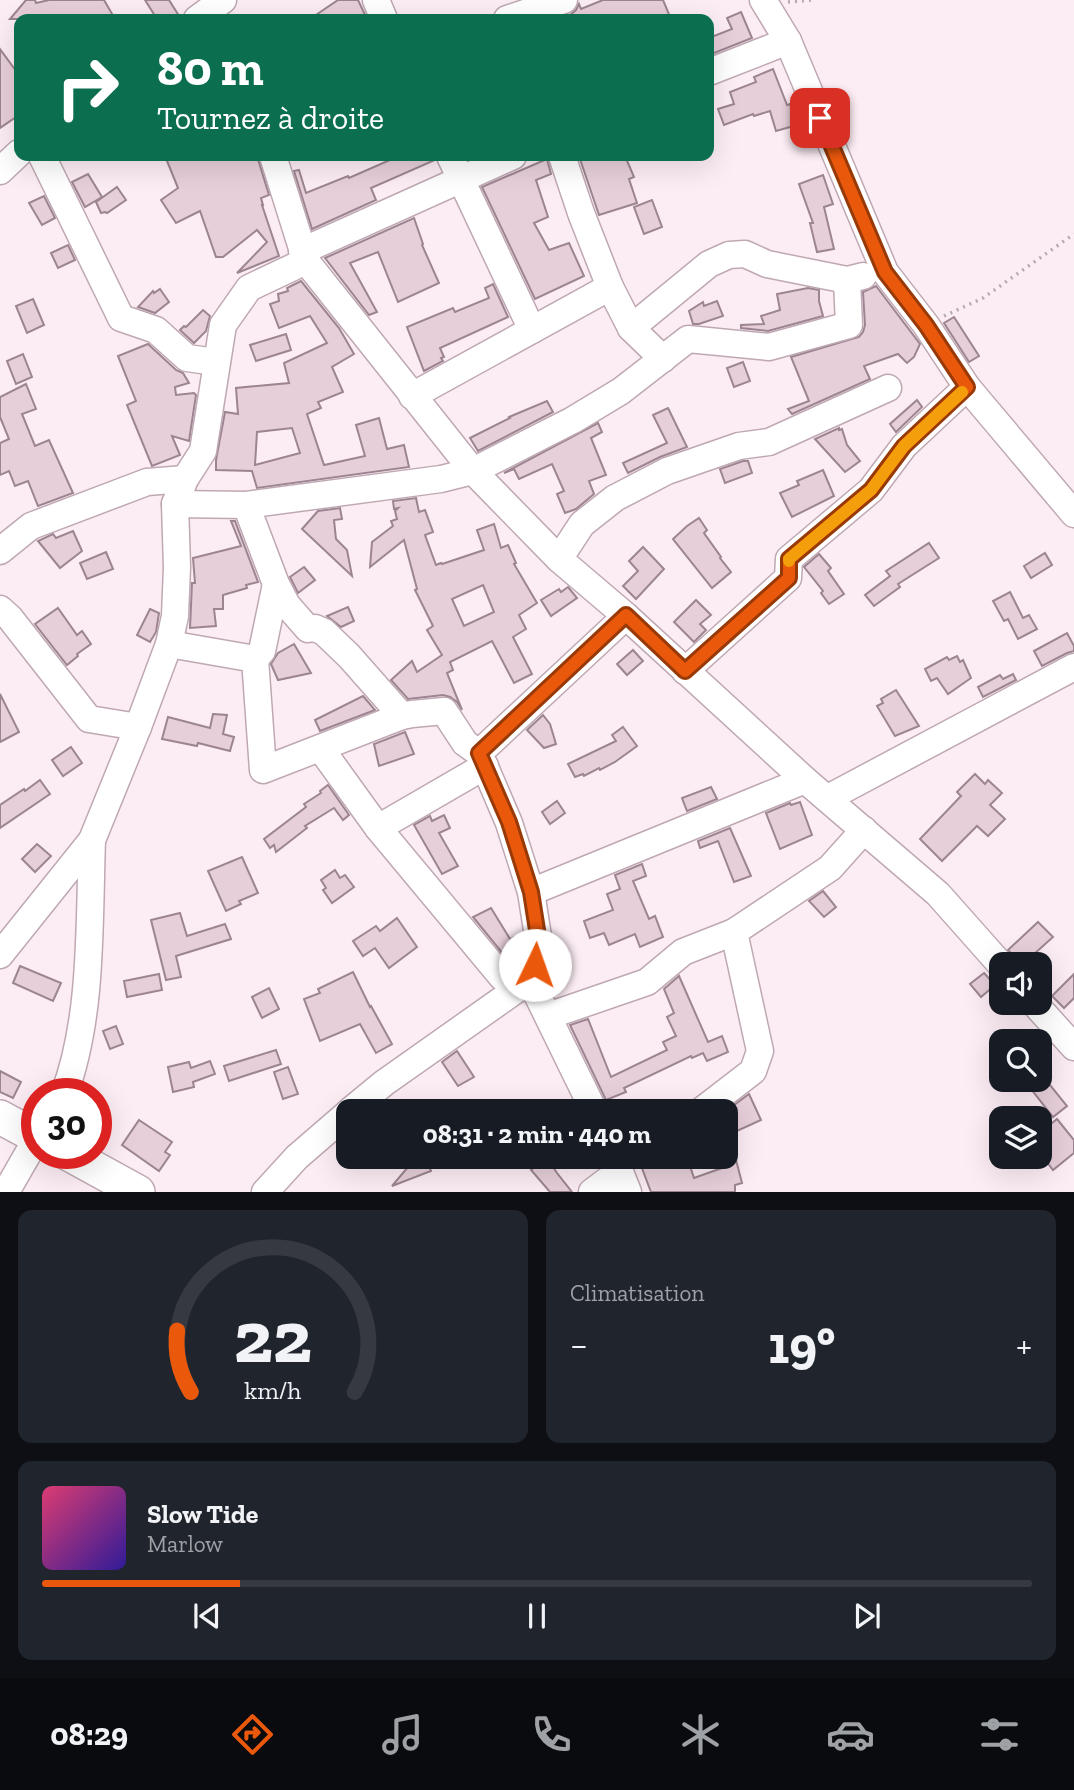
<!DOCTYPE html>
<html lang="fr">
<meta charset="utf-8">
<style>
:root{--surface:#171b24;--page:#20242c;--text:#f1f3f6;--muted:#9ea1a6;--line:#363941;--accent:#ea580c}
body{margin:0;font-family:"Zilla Slab",serif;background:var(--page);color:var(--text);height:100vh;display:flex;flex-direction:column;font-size:26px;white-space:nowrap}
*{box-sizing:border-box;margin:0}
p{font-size:23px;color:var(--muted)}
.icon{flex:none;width:38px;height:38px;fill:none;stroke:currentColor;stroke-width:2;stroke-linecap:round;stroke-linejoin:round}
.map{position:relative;height:1192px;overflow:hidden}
.details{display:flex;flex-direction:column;gap:18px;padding:18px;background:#0d0f14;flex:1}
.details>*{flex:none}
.top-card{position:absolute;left:14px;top:14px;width:700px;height:147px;border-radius:14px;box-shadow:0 7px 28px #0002;background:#0b6e4f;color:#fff;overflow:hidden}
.fabs{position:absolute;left:989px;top:952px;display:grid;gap:14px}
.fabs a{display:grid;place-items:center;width:63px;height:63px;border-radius:14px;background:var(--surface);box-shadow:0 7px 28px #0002;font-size:35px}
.speed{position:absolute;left:21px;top:1078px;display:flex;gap:14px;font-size:35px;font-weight:700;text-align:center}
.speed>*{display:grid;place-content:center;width:91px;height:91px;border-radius:50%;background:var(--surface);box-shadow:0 7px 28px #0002;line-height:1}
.speed .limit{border:10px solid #d22;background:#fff;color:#111}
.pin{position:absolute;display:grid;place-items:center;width:60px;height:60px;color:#fff;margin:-30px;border-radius:14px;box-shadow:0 4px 10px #0006}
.me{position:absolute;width:77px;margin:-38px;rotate:3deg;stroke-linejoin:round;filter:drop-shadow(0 0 5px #0008)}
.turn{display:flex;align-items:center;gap:24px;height:147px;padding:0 28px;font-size:32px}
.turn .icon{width:91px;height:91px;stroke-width:2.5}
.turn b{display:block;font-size:49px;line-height:60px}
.big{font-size:52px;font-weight:700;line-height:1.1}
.details .widget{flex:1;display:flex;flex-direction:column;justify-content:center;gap:10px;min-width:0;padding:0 24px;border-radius:14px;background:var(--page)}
.details .dial{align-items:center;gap:0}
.dial svg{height:182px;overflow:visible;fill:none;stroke:var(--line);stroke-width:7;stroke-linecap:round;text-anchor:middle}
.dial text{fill:var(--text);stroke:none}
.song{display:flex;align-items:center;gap:21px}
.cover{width:84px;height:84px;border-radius:10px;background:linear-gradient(135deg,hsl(340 70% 55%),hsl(250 70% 35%))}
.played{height:7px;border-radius:4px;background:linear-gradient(90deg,var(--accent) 20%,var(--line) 20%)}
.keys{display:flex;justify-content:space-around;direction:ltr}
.heat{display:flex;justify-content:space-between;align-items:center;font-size:38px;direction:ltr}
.details .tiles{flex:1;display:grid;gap:18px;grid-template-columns:1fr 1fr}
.widget:last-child{grid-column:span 2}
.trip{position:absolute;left:336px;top:1099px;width:402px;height:70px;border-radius:14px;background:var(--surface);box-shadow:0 7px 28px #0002;font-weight:700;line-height:70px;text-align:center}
.tabs{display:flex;height:112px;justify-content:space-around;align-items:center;background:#090b0e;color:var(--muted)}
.tabs .icon{width:49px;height:49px}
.tabs .selected{color:var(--accent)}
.tabs b{font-size:32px;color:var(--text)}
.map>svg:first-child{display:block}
.building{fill:#e7cfda;stroke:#9c8590;stroke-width:2;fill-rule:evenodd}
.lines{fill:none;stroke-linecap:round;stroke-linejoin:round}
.minor-casing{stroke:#bfa8b3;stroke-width:29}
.major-casing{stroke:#bfa8b3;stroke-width:36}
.path{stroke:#b6a9af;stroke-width:3.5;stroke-dasharray:2 5;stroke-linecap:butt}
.minor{stroke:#fff;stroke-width:26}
.major{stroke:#fff;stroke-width:33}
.route-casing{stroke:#983908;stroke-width:18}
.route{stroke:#ea580c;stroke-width:12}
.slow{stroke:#f59e0b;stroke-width:12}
</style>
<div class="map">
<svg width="1074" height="1192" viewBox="0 0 1074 1192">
<rect width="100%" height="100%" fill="#fcedf4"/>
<g class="building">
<polygon points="26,0 35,0 36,3 49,0 104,0 115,19 10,19"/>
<polygon points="145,0 169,0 181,19 157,19"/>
<polygon points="338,0 358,0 367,19 310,19"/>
<polygon points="603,0 663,0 671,19 556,19 570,15 576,10 579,4 581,9"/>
<polygon points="741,12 752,38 709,55 709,38 732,29 727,18"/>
<polygon points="0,49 19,75 19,115 0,128"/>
<polygon points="773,69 787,105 790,104 797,125 776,131 770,111 754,116 753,114 724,125 718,109 734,104 730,92 756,82 754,77"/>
<polygon points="165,156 257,156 269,195 261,198 263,205 262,205 279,256 237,273 267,242 257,230 223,257 216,257 200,211 176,223 161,200 178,188"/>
<polygon points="399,156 434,156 435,160 371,188 376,200 312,229 294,171 299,170 306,193 348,176 349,178"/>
<polygon points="579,156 625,156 634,177 629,179 637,203 599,215"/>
<polygon points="547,159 551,174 536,180 548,217 534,223 549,250 569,243 584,276 535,299 482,187"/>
<polygon points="88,174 102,197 85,207 72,182"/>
<polygon points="823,175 833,204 824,207 834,249 817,252 810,223 813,223 799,184"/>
<polygon points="117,187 126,200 107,213 105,212 101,213 96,202"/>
<polygon points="44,196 55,218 42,225 29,203"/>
<polygon points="652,200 662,227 644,234 634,207"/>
<polygon points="414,218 423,244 422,245 439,283 398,302 378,252 350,263 377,312 369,315 325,258"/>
<polygon points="68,245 75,260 58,268 51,253"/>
<path d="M 301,281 L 339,328 L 354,354 L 332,367 L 343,392 L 318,402 L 321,408 L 307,414 L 324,465 L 365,456 L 356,425 L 379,418 L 387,449 L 404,445 L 409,467 L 257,488 L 252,471 L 216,470 L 216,460 L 225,412 L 238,414 L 236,388 L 289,383 L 284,363 L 327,343 L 310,316 L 279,328 L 270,304 L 279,301 L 278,294 L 288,291 L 287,288 ZM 292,428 L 300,453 L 255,465 L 257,432 Z"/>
<polygon points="493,284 508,317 440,348 444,357 441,358 443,361 424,371 407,327 453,308 455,312 489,298 485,288"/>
<polygon points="876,286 920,344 914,357 907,363 898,354 864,366 870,379 792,414 788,409 809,401 791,357 859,337 863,332 865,325 863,292"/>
<polygon points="808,288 819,290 819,301 823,316 768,331 741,328 741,325 764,324 761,316 780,310 777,294"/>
<polygon points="160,289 169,302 155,313 138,307 153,291 154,293"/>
<polygon points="33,299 44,325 27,333 16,306"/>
<polygon points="717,301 723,316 699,324 693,324 689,311 703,302 704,306"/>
<polygon points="203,310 210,316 206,331 194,343 180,330 184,326 186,327"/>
<polygon points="954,317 979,356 969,362 944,323"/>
<polygon points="286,334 291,350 256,361 250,345"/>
<polygon points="148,344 176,370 183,373 189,383 175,387 176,395 194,393 196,395 189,441 172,436 180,455 152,466 127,405 136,401 118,356"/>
<polygon points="23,354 32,377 16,384 7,361"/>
<polygon points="743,362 750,381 734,387 727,368"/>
<polygon points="26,384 36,409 22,414 35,446 49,440 73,493 38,506 28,481 15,486 9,471 0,475 0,443 9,439 0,417 0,397"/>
<polygon points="917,400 922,407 896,432 890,424"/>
<polygon points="547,401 553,412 478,451 470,438 510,418 509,417"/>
<polygon points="668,408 687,447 660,457 628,473 623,463 667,443 653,415"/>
<polygon points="598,423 602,432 591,438 606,475 589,481 594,494 576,509 565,513 557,494 564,491 552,464 519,479 514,469 504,473"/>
<polygon points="839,428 839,430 842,429 847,445 860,461 845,472 815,439"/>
<polygon points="743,461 748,461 752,473 725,483 720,469"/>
<polygon points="823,470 834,496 792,517 780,493 799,485 797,481"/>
<path d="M 416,498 L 419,512 L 425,510 L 433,532 L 425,535 L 436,565 L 441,563 L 442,564 L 484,550 L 477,530 L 494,524 L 501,548 L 508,545 L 516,563 L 514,564 L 537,603 L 519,615 L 526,629 L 513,637 L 532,674 L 514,683 L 492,641 L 450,662 L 453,670 L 447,673 L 462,710 L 457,702 L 450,697 L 443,695 L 408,699 L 391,680 L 412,661 L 417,672 L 442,655 L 427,630 L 433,626 L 415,590 L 417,589 L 404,540 L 370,567 L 372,542 L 393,526 L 391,521 L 397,519 L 395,511 L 398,508 L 394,509 L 393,501 ZM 483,585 L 494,612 L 464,626 L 452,599 Z"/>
<polygon points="340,508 342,519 334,520 336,539 347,550 352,576 302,529 318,511"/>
<polygon points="699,518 707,530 704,533 721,557 720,558 731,572 712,588 673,539 687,526"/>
<polygon points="231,521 235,521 258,582 246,585 247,588 223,595 223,609 214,609 216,626 190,628 192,583 195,583 193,558 241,546"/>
<polygon points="73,531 82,551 60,568 38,541 53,534 56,538"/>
<polygon points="929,543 939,558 898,584 900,587 874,606 865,595 890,576 886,571"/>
<polygon points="643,547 664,569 636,599 623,586 638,571 629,561"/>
<polygon points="106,552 113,569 87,579 80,563"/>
<polygon points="1045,553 1052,565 1031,578 1024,566"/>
<polygon points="819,554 831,568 828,571 844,594 829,604 821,593 823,591 804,567"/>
<polygon points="304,567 315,580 298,593 290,577"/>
<polygon points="568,587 577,598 551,616 541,600 559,589 561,592"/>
<polygon points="1010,592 1023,618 1029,615 1037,629 1018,639 1008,619 1004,621 993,601"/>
<polygon points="696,600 711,615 700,624 706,630 694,642 674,622"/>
<polygon points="348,607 354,621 341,627 327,616"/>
<polygon points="58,608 77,635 82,631 91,644 77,654 78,656 67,665 35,624"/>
<polygon points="150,609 159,613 156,632 150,642 137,635"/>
<polygon points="1067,633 1074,646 1074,651 1067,653 1042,666 1034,651"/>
<polygon points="294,644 311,673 278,680 271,664 278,653"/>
<polygon points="633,650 643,661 627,675 617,664"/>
<polygon points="957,656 960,662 963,660 971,678 948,694 937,678 931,681 925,669 947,657 949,660"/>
<polygon points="1013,674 1016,680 983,697 978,687 1000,675 1003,679"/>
<polygon points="896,690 919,726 895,736 877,706 883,703 881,699"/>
<polygon points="0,694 19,732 0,742"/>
<polygon points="363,696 375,710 320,731 315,720"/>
<polygon points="213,714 227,715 223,734 234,737 230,751 198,743 197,746 162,739 168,717 210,728"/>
<polygon points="543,715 550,724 556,744 544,748 527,730"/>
<polygon points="623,727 637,746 615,762 600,770 599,768 584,776 583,774 575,777 568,764 616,741 612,735"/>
<polygon points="405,732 414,754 379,766 374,744"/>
<polygon points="71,747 82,763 63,776 52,760"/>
<polygon points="975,774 985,784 988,780 1002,793 990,805 1005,819 988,836 977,826 942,861 920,839 961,796 957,792"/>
<polygon points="40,780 50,794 0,828 0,805 24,789 25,791"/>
<polygon points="328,785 349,815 343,820 334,808 305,826 307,828 276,852 274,845 270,848 264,839 306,807 304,804 321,793 320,791"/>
<polygon points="711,787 717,799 687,811 682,798"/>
<polygon points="557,801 565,813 550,824 542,812"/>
<polygon points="800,802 812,835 780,849 766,813 790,803 791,805"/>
<polygon points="444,815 450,828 439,833 458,866 442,874 414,825 430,816 432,821"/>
<polygon points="730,828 751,876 734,882 718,841 700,848 698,841"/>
<polygon points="37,844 51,856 35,872 22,859"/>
<polygon points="242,857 258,893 239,901 241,904 226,911 208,871"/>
<polygon points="642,864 646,876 633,881 649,919 655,916 663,937 640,947 635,934 609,945 604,933 590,938 584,921 613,910 607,894 620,889 615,875"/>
<polygon points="335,870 340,878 345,875 354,887 332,903 323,890 326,888 321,880"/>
<polygon points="823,891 836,907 824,917 809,901"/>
<polygon points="491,908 510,939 522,934 524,948 522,954 508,960 473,917"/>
<polygon points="180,913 187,936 225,924 231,939 176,956 181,977 166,980 151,920"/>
<polygon points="397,918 417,947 389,968 375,948 363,956 353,941 376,926 380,931"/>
<polygon points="1038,922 1053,937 1023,964 1020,964 1008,950"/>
<polygon points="20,966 61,983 53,1001 13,983"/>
<polygon points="353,972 370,1007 371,1006 392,1044 376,1053 360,1024 320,1041 304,999 320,993 318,989"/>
<polygon points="984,973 995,985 981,997 970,984"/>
<polygon points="159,974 162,990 127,997 124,981"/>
<polygon points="1074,974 1074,998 1064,1008 1052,996"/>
<polygon points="679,976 708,1042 722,1036 728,1052 707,1061 703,1053 692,1058 691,1056 624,1088 626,1092 606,1100 570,1025 588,1019 611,1077 667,1050 663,1042 676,1036 667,1017 674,1013 664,989"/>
<polygon points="269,988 279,1009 262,1018 252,997"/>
<polygon points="116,1026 123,1044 110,1049 103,1031"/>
<polygon points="276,1050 281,1064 229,1081 224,1066"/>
<polygon points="457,1051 474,1077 458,1086 442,1062"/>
<polygon points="210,1061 215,1074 193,1082 194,1087 173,1092 168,1067 189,1062 191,1068"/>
<polygon points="288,1067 298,1094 283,1099 274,1072"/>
<polygon points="0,1071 21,1082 13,1098 0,1092"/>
<polygon points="1024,1080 1046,1080 1067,1106 1053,1117"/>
<polygon points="749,1094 761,1120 726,1136 726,1111"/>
<polygon points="1057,1119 1074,1140 1074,1153 1053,1170 1040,1153 1040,1133"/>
<polygon points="139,1120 172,1142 165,1152 170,1155 159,1171 122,1145"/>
<polygon points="734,1152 742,1183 735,1185 735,1192 651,1192 640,1163 655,1157 687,1157 694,1178 722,1168 719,1157 726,1157 726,1154"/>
<polygon points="425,1157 431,1171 392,1186 413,1161"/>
<polygon points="547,1158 557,1173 572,1192 550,1192 531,1170"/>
</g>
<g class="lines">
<defs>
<g id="minor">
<polyline points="376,0 384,19"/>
<polyline points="763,0 788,41 885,272 926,325 967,387 1074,514"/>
<polyline points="197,19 223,0"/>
<polyline points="507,19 564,0"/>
<polyline points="709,72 788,41"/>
<polyline points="42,156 121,318 156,330 187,358 216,362"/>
<polyline points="273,156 306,261 473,471 559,559 626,616 805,780 938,894 1001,965"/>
<polyline points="450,156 532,330"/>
<polyline points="562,156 581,213 610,287 631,328 663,359"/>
<polyline points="0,171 19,153"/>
<polyline points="302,251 513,156"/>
<polyline points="631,328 709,264 729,255 745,254 767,264 847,280 863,276"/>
<polyline points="412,396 610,287"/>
<polyline points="175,504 246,505 441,479 473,471 573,420 621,391 688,339 769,347 849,325 847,280"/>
<polyline points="246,505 276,584 287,605 308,629 315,628 324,632 349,656 402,716 412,714 444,711 465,743 479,753"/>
<polyline points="0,551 31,526 147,482 185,479"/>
<polyline points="559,559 582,524 615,498 667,471 739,446 769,442 888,388"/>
<polyline points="0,609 10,618 89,719 138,727"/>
<polyline points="169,644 255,659 263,770 402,716"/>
<polyline points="255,659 262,651 276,584"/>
<polyline points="685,671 788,578 789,559 871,490 904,446 967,387"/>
<polyline points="321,749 378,828"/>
<polyline points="485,766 378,828 502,977 530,980"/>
<polyline points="828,798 1074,667"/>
<polyline points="531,892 805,780"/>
<polyline points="0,955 92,840 138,727 169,644 175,616 177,567 175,504 185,479 203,451 223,325 249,288 306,261"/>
<polyline points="1034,1003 1074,1047"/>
<polyline points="548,1016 647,982 683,952 734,932 830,868 864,830"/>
<path d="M 64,1094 C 93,1018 89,921 92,840"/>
<polyline points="350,1111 384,1083 530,980"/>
<polyline points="594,1111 530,980 540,949 531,892 509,823 479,753 626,616"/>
<polyline points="701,1111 753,1071 760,1051 734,932"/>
<polyline points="614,1157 628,1192"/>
<polyline points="6,1192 37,1138"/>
<polyline points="265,1192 297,1157 348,1113"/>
<polyline points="592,1192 620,1171"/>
</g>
<g id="major">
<polyline points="0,1117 37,1137"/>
<polyline points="67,1153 138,1192"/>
</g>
</defs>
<use href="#minor" class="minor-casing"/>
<use href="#major" class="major-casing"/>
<g class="path">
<polyline points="788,2 812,0"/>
<polyline points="944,316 983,298 1074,234"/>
</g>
<use href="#minor" class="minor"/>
<use href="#major" class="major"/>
</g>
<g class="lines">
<defs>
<polyline id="route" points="535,965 540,949 531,892 509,822 479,753 626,615 685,671 789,578 789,559 871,490 904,446 967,387 926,325 885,272 820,118"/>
</defs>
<use href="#route" class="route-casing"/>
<use href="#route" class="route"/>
<polyline class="slow" points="789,561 789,559 871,490 904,446 962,392"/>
</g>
</svg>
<div class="fabs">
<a><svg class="icon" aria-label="sound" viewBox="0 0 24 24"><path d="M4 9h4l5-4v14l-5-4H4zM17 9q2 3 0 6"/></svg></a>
<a><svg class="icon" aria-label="search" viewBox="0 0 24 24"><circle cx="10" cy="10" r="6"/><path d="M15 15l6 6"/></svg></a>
<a><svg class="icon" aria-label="layers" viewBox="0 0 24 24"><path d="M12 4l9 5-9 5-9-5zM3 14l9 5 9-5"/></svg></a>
</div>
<div class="speed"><div class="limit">30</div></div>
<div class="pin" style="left:820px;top:118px;background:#d93025"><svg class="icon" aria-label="arrive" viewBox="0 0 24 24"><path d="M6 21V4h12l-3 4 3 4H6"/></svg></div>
<svg class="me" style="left:535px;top:965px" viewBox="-20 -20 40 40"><circle r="19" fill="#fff"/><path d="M0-13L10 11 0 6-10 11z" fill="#ea580c"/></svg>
<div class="trip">08:31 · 2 min · 440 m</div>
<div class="top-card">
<div class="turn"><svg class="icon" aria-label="right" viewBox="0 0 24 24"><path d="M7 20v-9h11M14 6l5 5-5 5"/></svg><div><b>80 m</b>Tournez à droite</div></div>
</div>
</div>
<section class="details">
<div class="tiles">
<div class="widget dial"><svg viewBox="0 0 100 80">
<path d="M14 69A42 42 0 1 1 86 69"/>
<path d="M14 69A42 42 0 0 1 8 42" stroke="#ea580c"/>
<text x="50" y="56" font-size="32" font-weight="700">22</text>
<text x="50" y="72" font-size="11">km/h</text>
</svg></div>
<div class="widget"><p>Climatisation</p>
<div class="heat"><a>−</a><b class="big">19°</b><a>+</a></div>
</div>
<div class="widget">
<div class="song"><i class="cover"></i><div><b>Slow Tide</b><p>Marlow</p></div></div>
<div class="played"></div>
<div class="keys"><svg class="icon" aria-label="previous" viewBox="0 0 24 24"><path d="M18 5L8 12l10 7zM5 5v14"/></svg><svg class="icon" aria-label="pause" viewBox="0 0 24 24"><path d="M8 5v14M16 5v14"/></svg><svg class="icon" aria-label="next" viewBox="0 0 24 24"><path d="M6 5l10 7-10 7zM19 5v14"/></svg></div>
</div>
</div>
</section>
<nav class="tabs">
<b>08:29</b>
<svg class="icon selected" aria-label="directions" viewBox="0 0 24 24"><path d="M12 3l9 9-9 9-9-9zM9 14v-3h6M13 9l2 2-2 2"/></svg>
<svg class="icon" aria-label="music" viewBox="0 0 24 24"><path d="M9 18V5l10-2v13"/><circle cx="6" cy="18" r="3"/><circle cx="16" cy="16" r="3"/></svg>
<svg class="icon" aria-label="phone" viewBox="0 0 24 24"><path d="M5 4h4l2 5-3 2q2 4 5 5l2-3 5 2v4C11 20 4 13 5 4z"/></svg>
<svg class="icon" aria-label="climate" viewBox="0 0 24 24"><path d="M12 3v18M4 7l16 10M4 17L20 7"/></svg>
<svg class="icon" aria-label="car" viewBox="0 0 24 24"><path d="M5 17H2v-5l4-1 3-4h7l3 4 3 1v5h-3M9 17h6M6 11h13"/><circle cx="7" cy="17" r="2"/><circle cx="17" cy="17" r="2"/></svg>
<svg class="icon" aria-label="filters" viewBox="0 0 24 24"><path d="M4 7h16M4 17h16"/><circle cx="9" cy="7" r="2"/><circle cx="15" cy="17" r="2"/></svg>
</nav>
